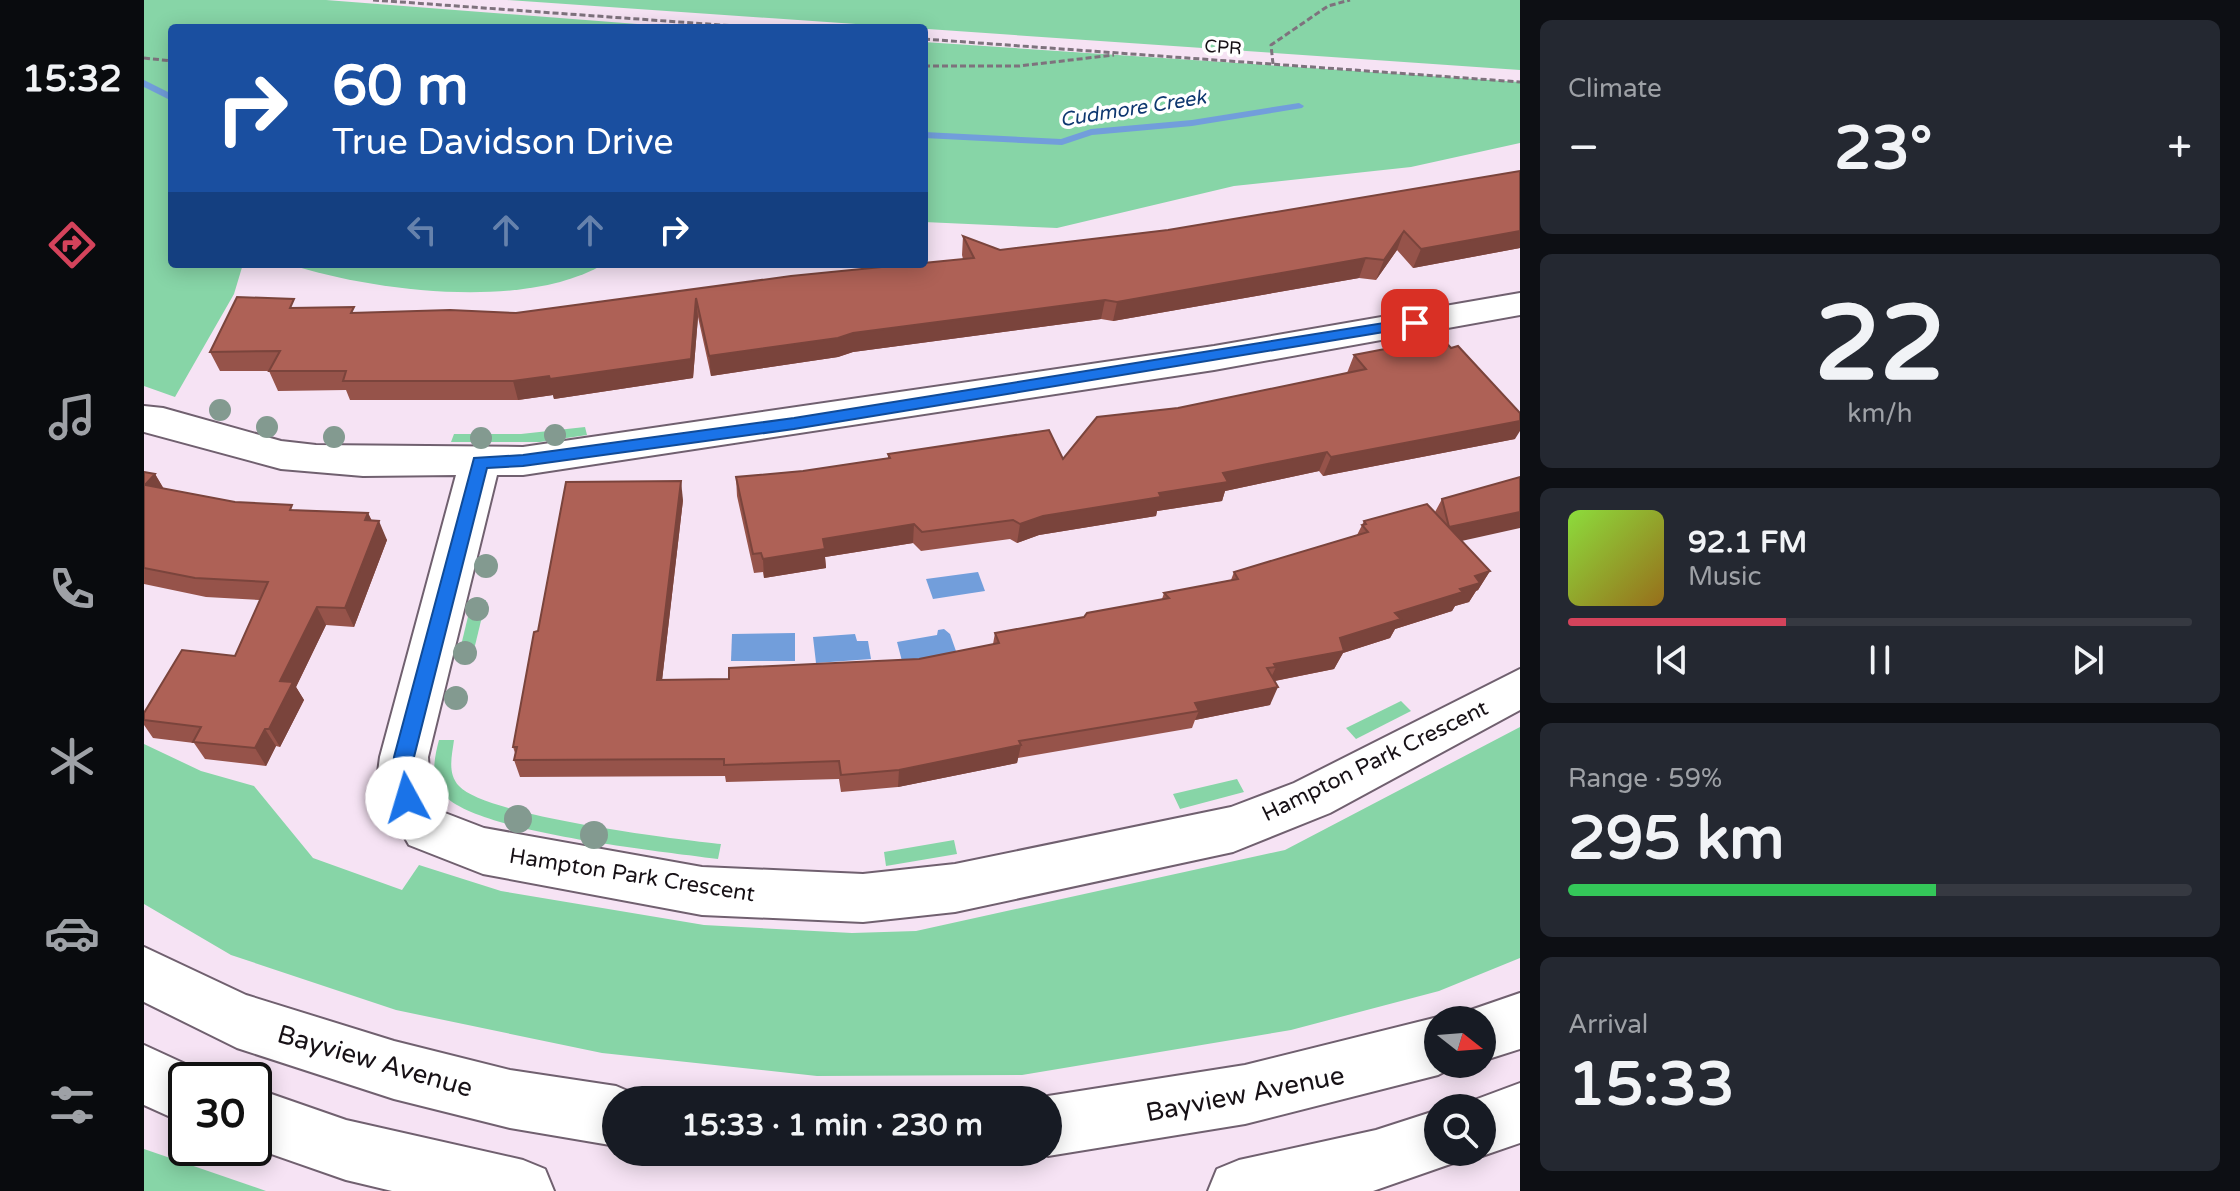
<!DOCTYPE html>
<meta charset="utf-8">
<style>
:root{--surface:#171b24;--page:#242831;--text:#f1f3f6;--muted:#9ea1a6;--line:#363941;--accent:#d4435b}
body{margin:0;font-family:"Varela Round",sans-serif;background:var(--page);color:var(--text);height:100vh;display:flex;flex-direction:column;font-size:30px;white-space:nowrap}
*{box-sizing:border-box;margin:0}
p{font-size:26px;color:var(--muted)}
.icon{flex:none;width:44px;height:44px;fill:none;stroke:currentColor;stroke-width:2;stroke-linecap:round;stroke-linejoin:round}
.map{position:relative;flex:1;overflow:hidden}
.details{display:flex;flex-direction:column;gap:20px;padding:20px;background:#0d0f14;width:720px}
.details>*{flex:none}
.hud{position:absolute;left:24px;top:24px;width:760px;height:244px;border-radius:8px;box-shadow:0 4px 20px #0003;background:#1a4fa0;color:#fff;overflow:hidden}
.needle{width:52px;rotate:107deg}
.fabs{position:absolute;left:1280px;top:1006px;display:grid;gap:16px}
.fabs a{display:grid;place-items:center;width:72px;height:72px;border-radius:50%;background:var(--surface);box-shadow:0 4px 20px #0003;font-size:40px}
.speed{position:absolute;left:24px;top:1062px;display:flex;gap:16px;font-size:40px;font-weight:700;text-align:center}
.speed>*{display:grid;place-content:center;width:104px;height:104px;border-radius:50%;background:var(--surface);box-shadow:0 4px 20px #0003;line-height:1}
.speed .limit{border:4px solid #111;border-radius:12px;background:#fff;color:#111}
.pin{position:absolute;display:grid;place-items:center;width:68px;height:68px;color:#fff;margin:-34px;border-radius:16px;box-shadow:0 4px 12px #0006}
.me{position:absolute;width:88px;margin:-44px;rotate:354deg;stroke-linejoin:round;filter:drop-shadow(0 0 6px #0008)}
.turn{display:flex;align-items:center;gap:28px;height:168px;padding:0 32px;font-size:36px}
.turn .icon{width:104px;height:104px;stroke-width:2.5}
.turn b{display:block;font-size:56px;line-height:68px}
.lanes{display:flex;align-items:center;height:76px;padding:0 32px;background:#0003;justify-content:center;gap:40px;direction:ltr}
.lanes .off{opacity:.35}
.big{font-size:60px;font-weight:700;line-height:1.1}
.details .widget{flex:1;display:flex;flex-direction:column;justify-content:center;gap:12px;min-width:0;padding:0 28px;border-radius:12px;background:var(--page)}
.details .dial{align-items:center;gap:0}
.dial b{font-size:104px;line-height:1}
.song{display:flex;align-items:center;gap:24px}
.cover{width:96px;height:96px;border-radius:12px;background:linear-gradient(135deg,hsl(90 70% 55%),hsl(40 70% 35%))}
.played{height:8px;border-radius:4px;background:linear-gradient(90deg,var(--accent) 35%,var(--line) 35%)}
.keys{display:flex;justify-content:space-around;direction:ltr}
.heat{display:flex;justify-content:space-between;align-items:center;font-size:44px;direction:ltr}
.charge{height:12px;border-radius:6px;background:linear-gradient(90deg,#34c759 59%,var(--line) 0)}
.trip{position:absolute;left:458px;top:1086px;width:460px;height:80px;border-radius:40px;background:var(--surface);box-shadow:0 4px 20px #0003;font-weight:700;line-height:80px;text-align:center}
main{display:flex;flex:1;min-height:0}
.tabs{display:flex;flex-direction:column;width:144px;justify-content:space-around;align-items:center;background:#090b0e;color:var(--muted)}
.tabs .icon{width:56px;height:56px}
.tabs .selected{color:var(--accent)}
.tabs b{font-size:36px;color:var(--text)}
.map>svg:first-child{display:block}
.green{fill:#87d5a7}
.water{fill:#729edb}
.lines{fill:none;stroke-linecap:round;stroke-linejoin:round}
.stream{fill:#729edb;fill-rule:evenodd}
.minor-casing{stroke:#70606f;stroke-width:4}
.secondary-casing{stroke:#70606f;stroke-width:4}
.path{stroke:#7e727d;stroke-width:3;stroke-dasharray:6 3;stroke-linecap:butt}
.minor{fill:#fff;fill-rule:evenodd}
.secondary{fill:#fff;fill-rule:evenodd}
.tree{fill:#839a90}
.wall{fill:#96534a}
.shaded-wall{fill:#7a443c}
.building{fill:#ae6156;stroke:#7a443c;stroke-width:2}
.route{fill:#1a73e8;stroke:#114b97;stroke-width:2}
.labels{text-anchor:middle;dominant-baseline:central;stroke-width:7;stroke-linejoin:round;paint-order:stroke}
.far-street-label{font-size:18px;fill:#171116;stroke:#fff}
.far-water-label{font-size:20px;font-style:italic;fill:#0f3870;stroke:#fff}
.street-label{font-size:22px;fill:#171116;stroke:#fff}
.near-street-label{font-size:26px;fill:#171116;stroke:#fff}
</style>
<main>
<nav class="tabs">
<b>15:32</b>
<svg class="icon selected" aria-label="directions" viewBox="0 0 24 24"><path d="M12 3l9 9-9 9-9-9zM9 14v-3h6M13 9l2 2-2 2"/></svg>
<svg class="icon" aria-label="music" viewBox="0 0 24 24"><path d="M9 18V5l10-2v13"/><circle cx="6" cy="18" r="3"/><circle cx="16" cy="16" r="3"/></svg>
<svg class="icon" aria-label="phone" viewBox="0 0 24 24"><path d="M5 4h4l2 5-3 2q2 4 5 5l2-3 5 2v4C11 20 4 13 5 4z"/></svg>
<svg class="icon" aria-label="climate" viewBox="0 0 24 24"><path d="M12 3v18M4 7l16 10M4 17L20 7"/></svg>
<svg class="icon" aria-label="car" viewBox="0 0 24 24"><path d="M5 17H2v-5l4-1 3-4h7l3 4 3 1v5h-3M9 17h6M6 11h13"/><circle cx="7" cy="17" r="2"/><circle cx="17" cy="17" r="2"/></svg>
<svg class="icon" aria-label="filters" viewBox="0 0 24 24"><path d="M4 7h16M4 17h16"/><circle cx="9" cy="7" r="2"/><circle cx="15" cy="17" r="2"/></svg>
</nav>
<div class="map">
<svg width="1376" height="1191" viewBox="0 0 1376 1191">
<rect width="100%" height="100%" fill="#f6e3f4"/>
<g class="green">
<polygon points="0,0 182,0 545,28 28,28 28,264 99,264 90,294 31,397 0,386"/>
<polygon points="363,0 1376,0 1376,70"/>
<polygon points="780,42 1376,82 1376,143 1267,167 1090,186 913,228 780,222"/>
<path d="M 144,264 L 460,264 C 381,311 228,291 144,264 Z"/>
<polygon points="441,427 443,435 396,442 307,442 310,434 377,434"/>
<polygon points="328,600 342,600 328,658 314,658"/>
<polygon points="1257,701 1267,711 1212,739 1202,728"/>
<polygon points="1376,727 1376,958 1295,991 1147,1030 878,1075 673,1076 458,1053 252,1010 87,955 0,904 0,744 57,771 110,786 169,858 258,890 275,865 357,891 560,925 708,933 772,931 1141,850"/>
<path d="M 295,740 L 310,740 C 308,756 303,773 315,786 C 342,816 531,839 577,844 L 574,859 C 517,851 339,833 302,797 C 285,782 290,759 295,740 Z"/>
<polygon points="1093,779 1100,792 1036,809 1029,794"/>
<polygon points="810,840 813,854 742,866 740,852"/>
<polygon points="0,1149 122,1191 0,1191"/>
</g>
<g class="water">
<polygon points="834,572 841,591 789,599 782,579"/>
<polygon points="800,629 806,634 813,654 758,661 753,642 793,635 794,630"/>
<polygon points="651,633 651,661 587,661 588,634"/>
<polygon points="711,634 713,641 724,641 727,659 672,663 669,637"/>
</g>
<g class="lines">
<g class="stream">
<polygon points="0,80 28,94 28,101 0,87"/>
<polygon points="1155,103 1160,106 1158,108 1048,126 948,135 918,145 780,138 780,132 917,139 947,129 1048,120"/>
</g>
<defs>
<polygon id="minor" points="1376,293 1376,315 1070,370 379,475 353,475 284,757 286,790 301,813 340,828 558,867 719,874 811,864 1087,807 1150,783 1376,669 1376,710 1186,813 1089,852 811,912 719,922 558,915 339,874 265,845 238,798 233,780 236,757 312,475 219,476 137,469 0,432 0,406 19,408 137,441 172,445 379,447 1070,346"/>
<g id="secondary">
<polygon points="0,947 102,995 250,1041 366,1070 472,1086 493,1095 495,1100 472,1100 472,1146 366,1128 250,1099 93,1048 0,1002"/>
<polygon points="1376,993 1376,1049 1338,1061 1338,1020 1315,1020 1318,1013"/>
<polygon points="1294,1017 1300,1020 1294,1020 1294,1064 1315,1064 1294,1075 1101,1124 904,1156 895,1152 904,1152 904,1100 895,1100 904,1096 1101,1065"/>
<polygon points="0,1045 63,1074 65,1080 42,1080 42,1124 0,1105"/>
<polygon points="1376,1083 1376,1143 1338,1156 1329,1152 1338,1152 1338,1108 1316,1108 1317,1105"/>
<polygon points="110,1088 202,1120 379,1160 401,1169 410,1191 248,1191 202,1180 110,1148"/>
<polygon points="1294,1110 1294,1152 1319,1152 1315,1161 1229,1191 1064,1191 1073,1169 1095,1160 1232,1130"/>
</g>
</defs>
<use href="#minor" class="minor-casing"/>
<use href="#secondary" class="secondary-casing"/>
<g class="path">
<polyline points="229,0 619,28"/>
<polyline points="780,39 1376,82"/>
<polyline points="0,58 28,61"/>
<polyline points="1129,64 1127,45 1184,6 1206,0"/>
<polyline points="780,66 875,66 970,55"/>
</g>
<use href="#minor" class="minor"/>
<use href="#secondary" class="secondary"/>
</g>
<g class="tree">
<circle cx="76" cy="410" r="11"/>
<circle cx="123" cy="427" r="11"/>
<circle cx="411" cy="435" r="11"/>
<circle cx="190" cy="437" r="11"/>
<circle cx="337" cy="438" r="11"/>
<circle cx="342" cy="566" r="12"/>
<circle cx="333" cy="609" r="12"/>
<circle cx="321" cy="653" r="12"/>
<circle cx="312" cy="698" r="12"/>
<circle cx="374" cy="819" r="14"/>
<circle cx="450" cy="835" r="14"/>
</g>
<g class="wall">
<polygon points="1376,171 1376,248 1269,268 1253,250 1232,280 1215,278 969,321 957,319 709,352 694,357 567,376 554,317 549,378 410,399 409,395 374,400 206,400 202,390 134,391 125,371 76,371 66,352 153,308 212,313 372,313 819,259 818,255 819,236 856,250 1024,230"/>
<polygon points="1210,355 1371,439 1179,476 1175,471 1081,491 1078,501 1013,511 1012,516 895,535 873,543 866,539 777,551 769,543 681,557 682,568 620,578 619,572 610,573 593,496 592,477 659,471 744,458 744,454 919,459 1034,408 1203,373"/>
<polygon points="0,472 11,474 20,489 91,502 151,510 224,513 228,521 243,540 210,627 182,625 152,687 160,700 136,747 132,746 122,766 61,759 50,743 9,738 0,725 0,720 91,656 116,600 62,597 0,584"/>
<polygon points="1298,499 1318,541 1346,571 1334,590 1332,591 1325,602 1311,606 1308,611 1251,629 1246,638 1199,653 1190,669 1131,681 1126,705 1051,720 1048,728 874,758 873,763 754,787 697,792 695,779 582,782 581,776 376,777 370,760 371,753 369,747 394,631 539,500 518,680 585,679 775,659 849,644 851,633 940,617 1018,599 1020,593 1087,580 1090,572 1213,535 1220,521 1291,512"/>
</g>
<g class="shaded-wall">
<polygon points="1260,231 1253,250 1232,280 1240,260"/>
<polygon points="1376,231 1376,248 1269,268 1277,249"/>
<polygon points="1222,258 1215,278 969,321 973,302"/>
<polygon points="552,298 554,317 549,378 410,399 409,395 374,400 369,381 405,376"/>
<polygon points="961,300 957,319 709,352 694,357 567,376 565,356 709,333"/>
<polygon points="1376,421 1376,431 1371,439 1179,476 1187,457"/>
<polygon points="1183,452 1175,471 1081,491 1078,501 1013,511 1012,516 895,535 873,543 876,524 899,516 1015,493 1079,473"/>
<polygon points="11,474 22,493 1,485"/>
<polygon points="537,481 539,500 516,698 513,680"/>
<polygon points="1376,512 1376,528 1295,546 1305,527"/>
<polygon points="224,513 232,530 235,521 243,540 210,627 201,608 221,520"/>
<polygon points="770,524 769,543 681,557 682,568 620,578 619,559 679,539"/>
<polygon points="1346,571 1334,590 1332,591 1325,602 1311,606 1308,611 1251,629 1246,638 1199,653 1190,669 1125,682 1132,667 1130,664 1196,638 1251,613 1316,589 1331,576"/>
<polygon points="173,607 182,625 152,687 160,700 136,747 125,729 136,681"/>
<polygon points="1134,687 1126,705 1051,720 1055,711 1051,703"/>
<polygon points="121,729 132,746 122,766 111,748"/>
<polygon points="877,745 873,763 754,787 755,770"/>
</g>
<g class="building">
<polygon points="1376,171 1376,231 1277,249 1260,231 1240,260 1222,258 973,302 961,300 709,333 694,338 565,356 552,298 547,359 406,379 405,376 369,381 199,381 202,371 125,371 136,351 66,352 93,297 150,299 146,308 210,307 207,313 306,310 372,313 647,276 768,264 780,264 780,263 830,258 819,236 856,250 1024,230"/>
<polygon points="1298,338 1307,348 1314,346 1376,413 1376,421 1187,457 1183,452 1079,473 1084,482 1015,493 1017,497 899,516 876,524 869,520 778,532 770,524 679,539 681,549 619,559 617,553 609,554 592,477 659,471 746,458 744,454 905,430 919,459 953,417 1034,408 1222,369 1210,355"/>
<polygon points="0,472 11,474 1,485 91,502 148,505 146,510 224,513 221,520 235,521 201,608 173,607 136,681 149,682 125,729 121,729 111,748 49,742 57,727 0,720 0,713 38,650 91,656 124,582 51,578 0,568"/>
<polygon points="1376,477 1376,512 1305,527 1298,499"/>
<polygon points="537,481 513,680 585,679 585,668 775,659 855,643 851,633 940,617 943,613 1025,598 1020,593 1094,579 1090,572 1224,532 1218,525 1222,524 1220,521 1283,504 1346,571 1331,576 1336,583 1316,589 1319,592 1251,613 1257,619 1196,638 1200,651 1130,664 1132,667 1123,668 1134,687 1051,703 1055,711 875,741 877,745 755,770 697,775 695,761 580,765 580,759 370,760 373,747 369,747 390,632 394,631 422,482"/>
</g>
<path class="route" d="M 1271,318 L 1278,323 L 1276,326 L 650,429 L 379,466 L 343,468 L 270,757 L 268,780 L 274,798 L 271,804 L 256,804 C 248,788 248,774 250,757 L 330,458 L 379,455 L 650,418 Z"/>
<g class="labels">
<g class="far-street-label">
<text transform="translate(1079 47) rotate(4)">CPR</text>
</g>
<g class="far-water-label">
<text transform="translate(989 109) rotate(-9)">Cudmore Creek</text>
</g>
<g class="street-label">
<text transform="translate(1231 761) rotate(-26)">Hampton Park Crescent</text>
<text transform="translate(488 875) rotate(9)">Hampton Park Crescent</text>
</g>
<g class="near-street-label">
<text transform="translate(231 1061) rotate(16)">Bayview Avenue</text>
<text transform="translate(1101 1094) rotate(-11)">Bayview Avenue</text>
</g>
</g>
</svg>
<div class="fabs">
<a><svg class="needle" viewBox="-14 -14 28 28"><path d="M0-13l5 13h-10z" fill="#e53935"/><path d="M0 13l5-13h-10z" fill="#9ea1a6"/></svg></a>
<a><svg class="icon" aria-label="search" viewBox="0 0 24 24"><circle cx="10" cy="10" r="6"/><path d="M15 15l6 6"/></svg></a>
</div>
<div class="speed"><div class="limit">30</div></div>
<div class="pin" style="left:1271px;top:323px;background:#d93025"><svg class="icon" aria-label="arrive" viewBox="0 0 24 24"><path d="M6 21V4h12l-3 4 3 4H6"/></svg></div>
<svg class="me" style="left:263px;top:798px" viewBox="-20 -20 40 40"><circle r="19" fill="#fff"/><path d="M0-13L10 11 0 6-10 11z" fill="#1a73e8"/></svg>
<div class="trip">15:33 · 1 min · 230 m</div>
<div class="hud">
<div class="turn"><svg class="icon" aria-label="right" viewBox="0 0 24 24"><path d="M7 20v-9h11M14 6l5 5-5 5"/></svg><div><b>60 m</b>True Davidson Drive</div></div>
<div class="lanes"><svg class="icon off" aria-label="left" viewBox="0 0 24 24"><path d="M17 20v-9H6M10 6l-5 5 5 5"/></svg><svg class="icon off" aria-label="ahead" viewBox="0 0 24 24"><path d="M12 20V5M6 11l6-6 6 6"/></svg><svg class="icon off" aria-label="ahead" viewBox="0 0 24 24"><path d="M12 20V5M6 11l6-6 6 6"/></svg><svg class="icon" aria-label="right" viewBox="0 0 24 24"><path d="M7 20v-9h11M14 6l5 5-5 5"/></svg></div>
</div>
</div>
<section class="details">
<div class="widget"><p>Climate</p>
<div class="heat"><a>−</a><b class="big">23°</b><a>+</a></div>
</div>
<div class="widget dial"><b>22</b><p>km/h</p></div>
<div class="widget">
<div class="song"><i class="cover"></i><div><b>92.1 FM</b><p>Music</p></div></div>
<div class="played"></div>
<div class="keys"><svg class="icon" aria-label="previous" viewBox="0 0 24 24"><path d="M18 5L8 12l10 7zM5 5v14"/></svg><svg class="icon" aria-label="pause" viewBox="0 0 24 24"><path d="M8 5v14M16 5v14"/></svg><svg class="icon" aria-label="next" viewBox="0 0 24 24"><path d="M6 5l10 7-10 7zM19 5v14"/></svg></div>
</div>
<div class="widget"><p>Range · 59%</p><b class="big">295 km</b><div class="charge"></div></div>
<div class="widget"><p>Arrival</p><b class="big">15:33</b></div>
</section>
</main>
